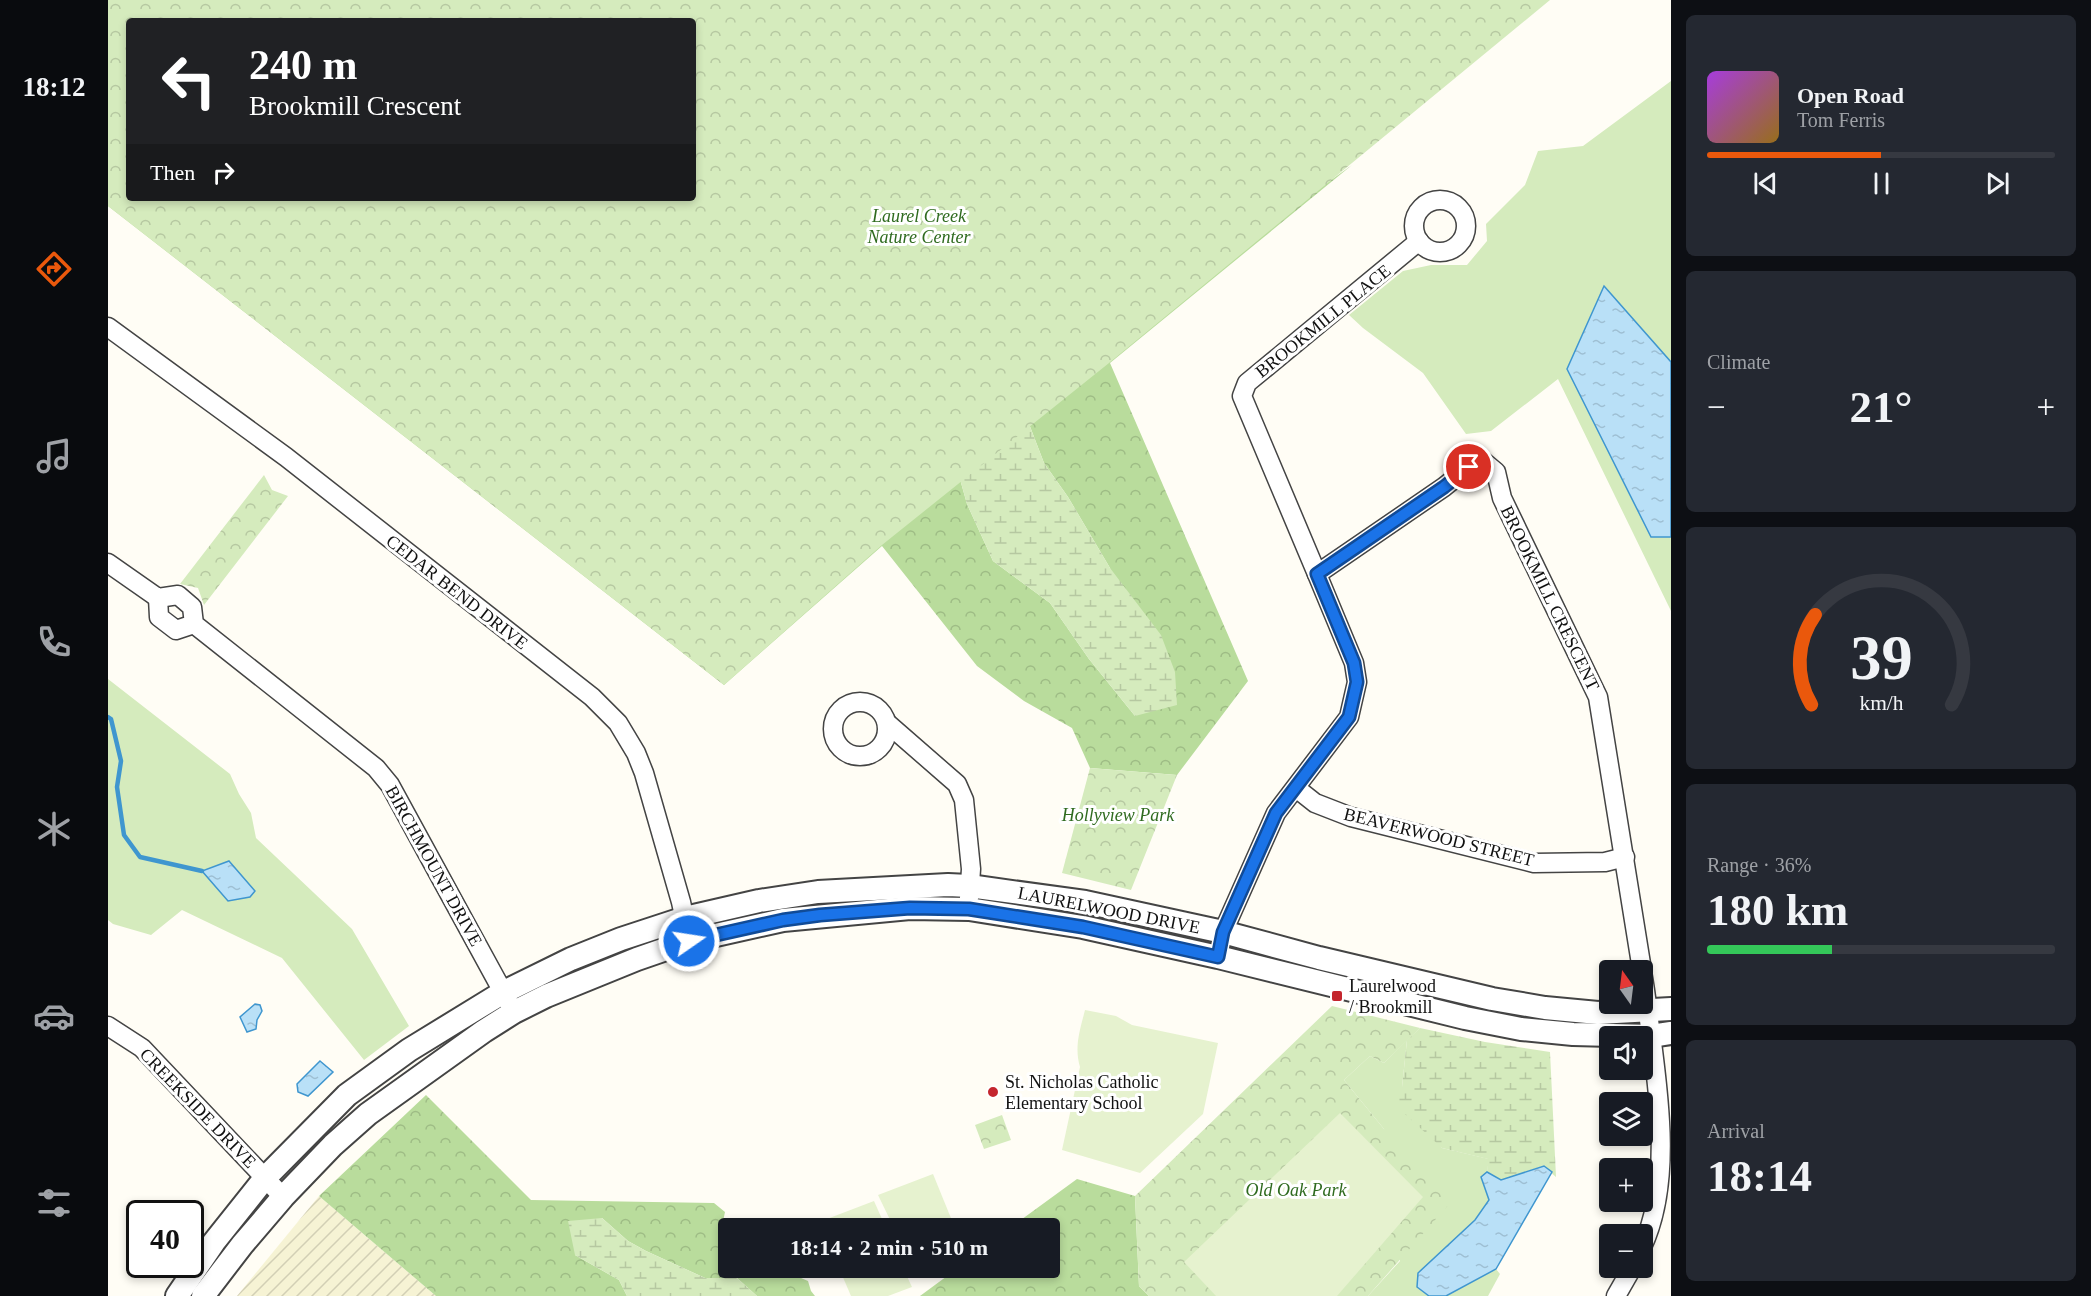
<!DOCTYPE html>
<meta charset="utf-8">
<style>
:root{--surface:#171b24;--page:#242831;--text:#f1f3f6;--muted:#9ea1a6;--line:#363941;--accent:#ea580c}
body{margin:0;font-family:Georgia,serif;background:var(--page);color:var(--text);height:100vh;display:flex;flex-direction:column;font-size:22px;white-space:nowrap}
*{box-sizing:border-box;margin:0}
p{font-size:20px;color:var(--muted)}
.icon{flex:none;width:33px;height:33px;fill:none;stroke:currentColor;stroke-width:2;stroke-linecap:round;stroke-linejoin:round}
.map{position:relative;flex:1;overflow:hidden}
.panel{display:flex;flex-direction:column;gap:15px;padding:15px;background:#0d0f14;width:420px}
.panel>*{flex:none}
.top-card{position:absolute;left:18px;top:18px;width:570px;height:183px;border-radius:6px;box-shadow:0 3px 9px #0003;background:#202124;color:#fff;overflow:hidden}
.needle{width:39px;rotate:346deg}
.buttons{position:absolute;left:1491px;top:960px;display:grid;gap:12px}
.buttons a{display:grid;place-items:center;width:54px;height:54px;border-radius:6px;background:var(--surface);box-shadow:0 3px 9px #0003;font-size:30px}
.speed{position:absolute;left:18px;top:1200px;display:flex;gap:12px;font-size:30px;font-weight:700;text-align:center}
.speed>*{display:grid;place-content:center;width:78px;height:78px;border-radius:50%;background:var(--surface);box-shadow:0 3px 9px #0003;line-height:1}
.speed .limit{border:3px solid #111;border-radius:9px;background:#fff;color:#111}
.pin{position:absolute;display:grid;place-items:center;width:51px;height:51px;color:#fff;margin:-26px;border:3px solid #fff;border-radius:50%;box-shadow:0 2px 6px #0007}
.me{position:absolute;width:66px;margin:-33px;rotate:77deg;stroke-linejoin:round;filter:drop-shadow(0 0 4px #0008)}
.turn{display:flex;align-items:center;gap:21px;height:126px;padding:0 24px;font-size:27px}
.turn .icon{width:78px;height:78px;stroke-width:2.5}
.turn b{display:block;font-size:42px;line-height:51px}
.then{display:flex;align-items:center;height:57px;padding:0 24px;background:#0003;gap:12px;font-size:22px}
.big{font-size:45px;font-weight:700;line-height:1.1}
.panel .widget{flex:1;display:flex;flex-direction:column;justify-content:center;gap:9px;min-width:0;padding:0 21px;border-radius:9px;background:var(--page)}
.panel .dial{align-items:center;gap:0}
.dial svg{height:156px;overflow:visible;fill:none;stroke:var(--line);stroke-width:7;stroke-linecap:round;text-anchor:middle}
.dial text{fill:var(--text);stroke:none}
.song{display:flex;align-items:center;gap:18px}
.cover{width:72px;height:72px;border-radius:9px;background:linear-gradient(135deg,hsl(280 70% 55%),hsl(40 70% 35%))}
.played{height:6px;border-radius:3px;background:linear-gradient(90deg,var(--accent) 50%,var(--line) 50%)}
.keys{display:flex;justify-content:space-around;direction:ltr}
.heat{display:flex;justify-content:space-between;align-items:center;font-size:33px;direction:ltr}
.charge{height:9px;border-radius:4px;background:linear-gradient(90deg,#34c759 36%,var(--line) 0)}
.trip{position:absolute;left:610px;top:1218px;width:342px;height:60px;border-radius:6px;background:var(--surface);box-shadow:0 3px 9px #0003;font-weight:700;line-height:60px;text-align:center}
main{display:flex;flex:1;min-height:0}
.tabs{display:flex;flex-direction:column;width:108px;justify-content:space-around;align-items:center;background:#090b0e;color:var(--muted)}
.tabs .icon{width:42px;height:42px}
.tabs .on{color:var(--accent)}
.tabs b{font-size:27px;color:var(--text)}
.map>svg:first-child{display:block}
.farmland{fill:url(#farmland-furrows)}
.grass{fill:#d5ebbd}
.forest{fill:url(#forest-crowns)}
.wetland{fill:url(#wetland-marsh)}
.park{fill:url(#park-crowns);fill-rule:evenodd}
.pitch{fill:#e6f2cf}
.water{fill:url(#water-ripples);stroke:#3f96cf;stroke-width:1.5}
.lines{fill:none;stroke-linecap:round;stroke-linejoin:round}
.stream{stroke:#3f96cf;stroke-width:4.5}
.minor-casing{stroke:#444;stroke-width:21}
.tertiary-casing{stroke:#444;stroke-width:26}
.minor{stroke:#fff;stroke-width:18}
.tertiary{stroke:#fff;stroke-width:22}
.route-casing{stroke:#114b97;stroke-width:15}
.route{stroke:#1a73e8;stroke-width:10}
.poi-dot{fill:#c4262e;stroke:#fff;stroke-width:2}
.labels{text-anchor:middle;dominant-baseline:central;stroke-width:6;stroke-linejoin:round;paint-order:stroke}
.park-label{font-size:18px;font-style:italic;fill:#2f6b1f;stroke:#fff}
.street-label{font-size:18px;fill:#111;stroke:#fff}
.poi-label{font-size:18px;fill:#111;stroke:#fff;text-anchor:start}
</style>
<main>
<nav class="tabs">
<b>18:12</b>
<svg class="icon on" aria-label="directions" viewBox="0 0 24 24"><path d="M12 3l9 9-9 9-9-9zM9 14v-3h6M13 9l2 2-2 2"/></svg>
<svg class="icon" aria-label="music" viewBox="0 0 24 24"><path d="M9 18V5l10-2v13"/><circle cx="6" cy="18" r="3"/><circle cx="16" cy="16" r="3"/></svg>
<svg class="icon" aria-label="phone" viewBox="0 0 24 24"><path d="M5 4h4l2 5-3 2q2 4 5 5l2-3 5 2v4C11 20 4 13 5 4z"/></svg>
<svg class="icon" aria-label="climate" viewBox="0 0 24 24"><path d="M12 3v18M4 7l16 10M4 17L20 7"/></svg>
<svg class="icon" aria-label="car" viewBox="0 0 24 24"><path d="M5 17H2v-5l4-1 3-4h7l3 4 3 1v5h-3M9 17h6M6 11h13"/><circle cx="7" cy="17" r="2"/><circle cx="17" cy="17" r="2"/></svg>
<svg class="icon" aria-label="filters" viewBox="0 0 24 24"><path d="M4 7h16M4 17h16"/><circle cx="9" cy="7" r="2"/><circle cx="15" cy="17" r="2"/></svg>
</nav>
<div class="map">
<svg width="1563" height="1296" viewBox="0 0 1563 1296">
<defs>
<pattern id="farmland-furrows" width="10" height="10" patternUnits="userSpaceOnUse" patternTransform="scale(1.5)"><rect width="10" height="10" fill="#f6f3d4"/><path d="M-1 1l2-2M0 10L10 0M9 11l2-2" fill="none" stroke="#d2cfb5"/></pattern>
<pattern id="forest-crowns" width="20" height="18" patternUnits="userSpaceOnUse" patternTransform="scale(1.5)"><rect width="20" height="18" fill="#b9dc9c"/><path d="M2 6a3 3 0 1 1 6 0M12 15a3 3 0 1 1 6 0" fill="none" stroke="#9ebc85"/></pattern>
<pattern id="wetland-marsh" width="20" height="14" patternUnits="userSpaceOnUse" patternTransform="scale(1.5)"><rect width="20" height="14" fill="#d5ebbd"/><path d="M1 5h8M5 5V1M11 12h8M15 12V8" fill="none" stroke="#b6c8a1"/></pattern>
<pattern id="park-crowns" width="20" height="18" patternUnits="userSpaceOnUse" patternTransform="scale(1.5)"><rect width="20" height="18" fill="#d5ebbd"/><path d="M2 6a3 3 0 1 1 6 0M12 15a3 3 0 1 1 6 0" fill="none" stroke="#b6c8a1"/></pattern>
<pattern id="water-ripples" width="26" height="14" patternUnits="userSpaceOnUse" patternTransform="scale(1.5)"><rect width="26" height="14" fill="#b9e0f7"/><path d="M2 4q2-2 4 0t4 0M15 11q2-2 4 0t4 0" fill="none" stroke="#9ebfd3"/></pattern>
</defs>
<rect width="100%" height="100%" fill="#fffdf5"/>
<polygon class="farmland" points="211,1196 328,1296 129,1296"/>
<g class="grass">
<polygon points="1563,81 1563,362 1496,287 1543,537 1563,537 1563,611 1450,379 1383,431 1358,434 1315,373 1255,328 1241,315 1295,271 1323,265 1359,265 1379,241 1378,224 1417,185 1430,151 1475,146"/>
<polygon points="0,679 122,774 131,794 143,813 148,838 244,929 301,1026 256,1060 174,958 74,910 43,935 5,924 0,920"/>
<polygon points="1299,1040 1294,1087 1334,1148 1381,1159 1379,1172 1373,1177 1381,1200 1367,1220 1309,1287 1321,1296 1260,1296 1292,1261 1276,1129 1236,1080 1262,1056 1276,1063"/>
<polygon points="1388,1269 1392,1274 1380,1296 1338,1296"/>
</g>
<g class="forest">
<polygon points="0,86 21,198 585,198 841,440 859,504 885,561 942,603 981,659 1027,716 1002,568 960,497 936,463 913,403 1244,165 1002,363 1140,681 1069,775 982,768 964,728 916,701 869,666 774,546 616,685 0,206"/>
<polygon points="318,1095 423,1200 606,1203 617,1212 613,1231 621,1246 621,1268 670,1268 700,1281 703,1291 707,1296 649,1296 629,1278 597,1278 538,1251 520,1241 494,1218 467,1255 511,1280 519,1296 328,1296 211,1196"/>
<polygon points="969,1179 1027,1196 1031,1286 1041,1296 812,1296 850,1268 942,1268 942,1228 902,1228"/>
</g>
<g class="wetland">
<polygon points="585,21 913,403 936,463 960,497 1002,568 1053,635 1067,672 1069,705 1027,716 981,659 942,603 885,561 859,504 841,440"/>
<polygon points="1312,1028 1377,1042 1442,1052 1448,1177 1435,1166 1393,1180 1379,1172 1380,1159 1334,1148 1287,1105 1294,1087 1299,1040"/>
<polygon points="494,1218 520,1241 538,1251 597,1278 629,1278 649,1296 519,1296 511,1280 467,1255 460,1221"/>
</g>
<g class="park">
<path d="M 0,0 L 1442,0 L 1001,363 L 774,545 L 616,685 L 0,206 ZM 21,21 L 585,21 L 585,198 L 21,198 Z"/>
<polygon points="156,475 164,490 180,496 96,605 90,588 72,584"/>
<polygon points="982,768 1069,775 1023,890 954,873"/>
<polygon points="1224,1006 1312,1028 1276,1063 1262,1056 1236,1080 1276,1129 1342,1203 1260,1296 1041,1296 1031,1286 1027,1196"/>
<polygon points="894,1115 903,1140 876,1149 867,1125"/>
</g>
<g class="pitch">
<path d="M 977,1010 L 1008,1016 L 1024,1025 L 1110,1043 L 1095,1114 L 1032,1173 L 954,1150 L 972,1067 C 966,1047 972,1030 977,1010 Z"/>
<polygon points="1232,1113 1315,1197 1229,1296 1108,1296 1076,1262"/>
<polygon points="825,1174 847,1228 786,1228 770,1195"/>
<polygon points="766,1201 778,1228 714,1228 711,1222"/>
<polygon points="731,1268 795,1268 804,1287 780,1296 743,1296"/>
</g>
<g class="water">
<polygon points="1496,286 1563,362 1563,537 1543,537 1459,369"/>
<polygon points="121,861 147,891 142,897 120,901 94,871"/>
<polygon points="147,1004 152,1005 154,1011 149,1020 148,1029 139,1032 132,1017"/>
<polygon points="212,1061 225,1072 200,1096 190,1092 189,1084"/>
<polygon points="1436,1166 1444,1172 1388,1269 1338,1296 1321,1296 1309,1287 1310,1273 1367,1220 1381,1200 1373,1177 1379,1172 1393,1180"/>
</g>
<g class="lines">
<polyline class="stream" points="0,717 3,719 13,761 9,787 16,835 32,857 94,871"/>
<defs>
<g id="minor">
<circle cx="1332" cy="226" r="26"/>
<polyline points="0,327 178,457 484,697 510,723 528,753 536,773 573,902 579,930"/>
<polyline points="0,563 50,598 70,595 84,607 86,624 268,768 282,785 401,1003"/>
<polyline points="1209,574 1134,396 1139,383 1311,241"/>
<polyline points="50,598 51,617 68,630 86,624"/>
<circle cx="752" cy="729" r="27"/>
<polyline points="779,723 849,784 856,800 863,869 861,898"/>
<polyline points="1188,788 1207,803 1243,817 1426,863 1497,862 1517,857"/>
<polyline points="1110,957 1115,932 1168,813 1241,717 1249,682 1246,663 1209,574 1336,487 1361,467 1376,462 1388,472 1394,498 1490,697 1534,970"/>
<path d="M 1534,972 C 1538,993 1540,1014 1543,1035 C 1552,1102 1563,1186 1534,1247"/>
<polyline points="0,1026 34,1048 175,1197"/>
<polyline points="1508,1296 1524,1268"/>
</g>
<g id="tertiary">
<polyline points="69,1296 106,1242 157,1178 239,1095 301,1050 394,993 463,959 513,939 577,918 651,901 710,892 840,885 861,886 977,902 1115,932 1211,958 1384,999 1437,1008 1490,1013 1563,1009"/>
<polyline points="95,1296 134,1245 175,1197 225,1145 260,1114 376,1031 406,1012 438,996 529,959 581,941 675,920 802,908 861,909 975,927 1110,957 1357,1018 1413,1029 1465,1034 1543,1036 1563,1033"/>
</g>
</defs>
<use href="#minor" class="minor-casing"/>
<use href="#tertiary" class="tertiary-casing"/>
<use href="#minor" class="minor"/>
<use href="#tertiary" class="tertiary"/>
</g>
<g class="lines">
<defs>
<polyline id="route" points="581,941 675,920 712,915 802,908 861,909 975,927 1110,957 1115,932 1168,813 1241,717 1249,682 1246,663 1209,574 1336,487 1361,467"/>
</defs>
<use href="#route" class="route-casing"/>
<use href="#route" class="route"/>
</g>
<g class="poi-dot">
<rect x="1223" y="990" width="12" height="12" rx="3"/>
<circle cx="885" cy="1092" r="6"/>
</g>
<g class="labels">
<g class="park-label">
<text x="811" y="216">Laurel Creek<tspan x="811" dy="21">Nature Center</tspan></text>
<text x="1010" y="815">Hollyview Park</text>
<text x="1188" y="1190">Old Oak Park</text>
</g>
<g class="street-label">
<text transform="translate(1215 321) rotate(-39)">BROOKMILL PLACE</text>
<text transform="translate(349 592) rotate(38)">CEDAR BEND DRIVE</text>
<text transform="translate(1442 598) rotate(64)">BROOKMILL CRESCENT</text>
<text transform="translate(1331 837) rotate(14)">BEAVERWOOD STREET</text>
<text transform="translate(326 866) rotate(61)">BIRCHMOUNT DRIVE</text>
<text transform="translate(1001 910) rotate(11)">LAURELWOOD DRIVE</text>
<text transform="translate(90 1108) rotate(46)">CREEKSIDE DRIVE</text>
</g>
<g class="poi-label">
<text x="1241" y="986">Laurelwood<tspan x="1241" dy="21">/ Brookmill</tspan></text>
<text x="897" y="1082">St. Nicholas Catholic<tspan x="897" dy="21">Elementary School</tspan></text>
</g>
</g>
</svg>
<div class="buttons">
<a><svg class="needle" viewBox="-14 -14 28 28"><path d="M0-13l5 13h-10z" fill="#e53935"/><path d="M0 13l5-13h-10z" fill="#9ea1a6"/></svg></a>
<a><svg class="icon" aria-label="sound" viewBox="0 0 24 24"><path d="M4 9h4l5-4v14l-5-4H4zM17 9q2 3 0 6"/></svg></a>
<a><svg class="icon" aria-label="layers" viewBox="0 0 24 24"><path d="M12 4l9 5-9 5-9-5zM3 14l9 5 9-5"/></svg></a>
<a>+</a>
<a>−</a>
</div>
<div class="speed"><div class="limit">40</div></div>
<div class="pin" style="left:1361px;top:467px;background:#d93025"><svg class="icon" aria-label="arrive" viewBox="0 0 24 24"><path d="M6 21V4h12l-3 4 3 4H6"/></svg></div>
<svg class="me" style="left:581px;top:941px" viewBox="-20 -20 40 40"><circle r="17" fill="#1a73e8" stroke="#fff" stroke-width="3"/><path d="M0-11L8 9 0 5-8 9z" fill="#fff"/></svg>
<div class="trip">18:14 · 2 min · 510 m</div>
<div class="top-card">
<div class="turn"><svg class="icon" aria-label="left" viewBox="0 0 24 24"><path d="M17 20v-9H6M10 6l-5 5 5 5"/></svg><div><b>240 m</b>Brookmill Crescent</div></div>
<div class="then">Then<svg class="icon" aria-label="right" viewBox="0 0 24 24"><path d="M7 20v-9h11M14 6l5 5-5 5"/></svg></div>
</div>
</div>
<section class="panel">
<div class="widget">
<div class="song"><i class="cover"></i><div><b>Open Road</b><p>Tom Ferris</p></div></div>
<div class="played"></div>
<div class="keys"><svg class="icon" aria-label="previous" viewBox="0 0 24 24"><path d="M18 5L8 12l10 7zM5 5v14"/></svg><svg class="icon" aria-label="pause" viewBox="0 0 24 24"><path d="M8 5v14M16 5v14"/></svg><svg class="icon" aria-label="next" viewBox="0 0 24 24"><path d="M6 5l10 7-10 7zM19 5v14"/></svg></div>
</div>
<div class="widget"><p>Climate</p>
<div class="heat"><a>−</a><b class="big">21°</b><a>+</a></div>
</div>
<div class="widget dial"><svg viewBox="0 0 100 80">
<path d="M14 69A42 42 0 1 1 86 69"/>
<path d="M14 69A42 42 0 0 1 16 23" stroke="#ea580c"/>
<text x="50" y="56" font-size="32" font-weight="700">39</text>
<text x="50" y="72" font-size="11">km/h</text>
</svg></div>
<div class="widget"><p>Range · 36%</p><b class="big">180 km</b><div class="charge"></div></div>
<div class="widget"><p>Arrival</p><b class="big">18:14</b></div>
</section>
</main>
